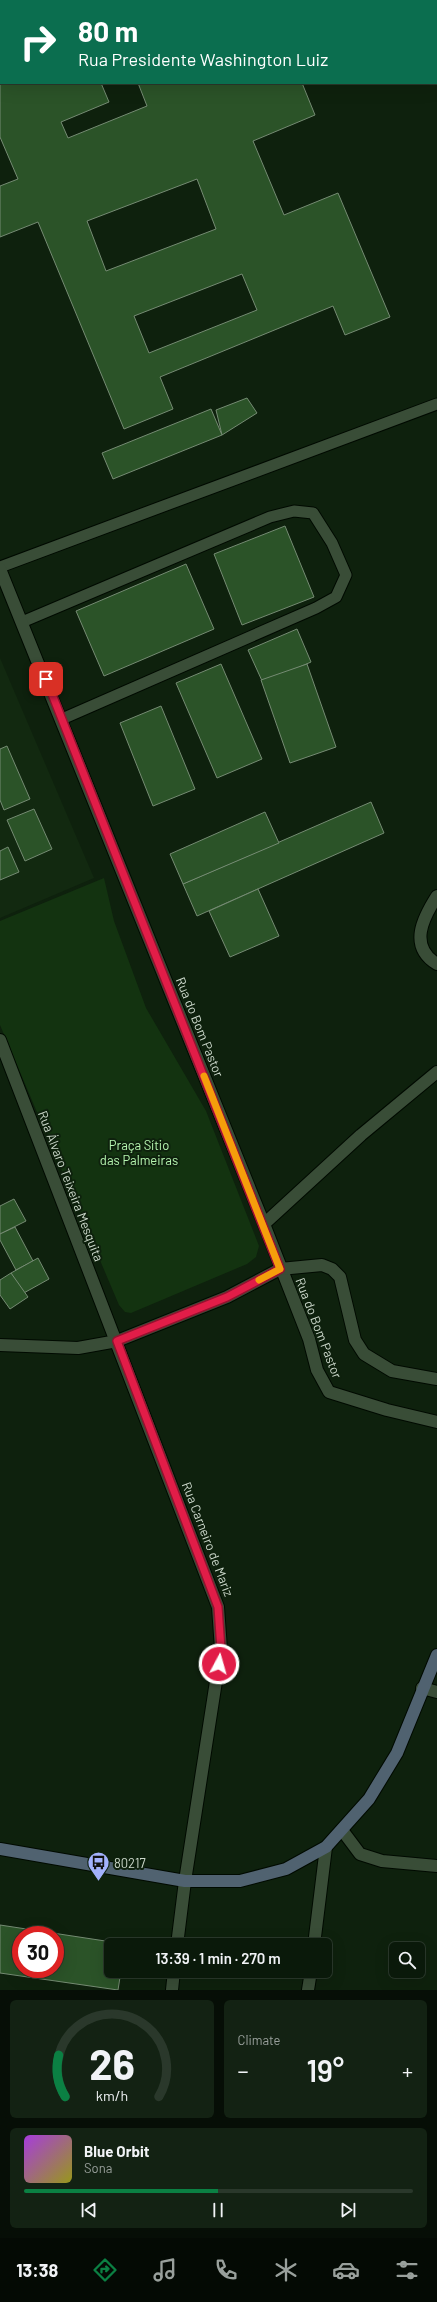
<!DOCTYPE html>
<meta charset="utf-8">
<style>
:root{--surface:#0a190a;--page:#132213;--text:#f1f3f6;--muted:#99a09c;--line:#2a382b;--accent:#0b8043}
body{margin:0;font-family:Barlow,sans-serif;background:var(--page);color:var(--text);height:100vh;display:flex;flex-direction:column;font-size:15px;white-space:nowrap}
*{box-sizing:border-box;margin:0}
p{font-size:13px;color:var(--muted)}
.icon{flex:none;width:22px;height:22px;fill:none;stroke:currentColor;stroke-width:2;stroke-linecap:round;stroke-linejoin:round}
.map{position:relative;height:1990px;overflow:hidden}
.sheet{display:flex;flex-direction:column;gap:10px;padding:10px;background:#060e06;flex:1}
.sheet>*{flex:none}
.banner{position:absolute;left:0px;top:0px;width:437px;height:84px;box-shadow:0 4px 16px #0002,0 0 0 1px var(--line);background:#0b6e4f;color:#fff;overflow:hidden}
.tools{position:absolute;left:389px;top:1942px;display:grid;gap:8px}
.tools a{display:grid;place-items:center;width:36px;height:36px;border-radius:6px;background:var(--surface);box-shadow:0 4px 16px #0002,0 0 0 1px var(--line);font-size:20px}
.speed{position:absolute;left:12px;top:1926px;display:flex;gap:8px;font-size:20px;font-weight:700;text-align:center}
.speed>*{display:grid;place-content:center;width:52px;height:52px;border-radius:50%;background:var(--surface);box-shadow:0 4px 16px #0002,0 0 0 1px var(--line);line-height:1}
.speed .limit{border:6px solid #d22;background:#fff;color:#111}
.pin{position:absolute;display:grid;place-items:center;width:34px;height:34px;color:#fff;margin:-17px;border-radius:8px;box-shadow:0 2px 6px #0006}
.me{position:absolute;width:44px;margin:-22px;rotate:6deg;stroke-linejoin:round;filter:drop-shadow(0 0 3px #0008)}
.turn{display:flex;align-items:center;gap:14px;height:84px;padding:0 12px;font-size:18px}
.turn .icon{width:52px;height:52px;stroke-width:2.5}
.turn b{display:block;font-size:28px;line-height:34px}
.big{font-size:30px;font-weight:600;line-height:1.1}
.sheet .widget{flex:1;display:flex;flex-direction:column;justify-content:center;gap:6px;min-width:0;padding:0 14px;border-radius:6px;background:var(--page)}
.sheet .dial{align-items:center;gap:0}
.dial svg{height:104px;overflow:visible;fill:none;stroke:var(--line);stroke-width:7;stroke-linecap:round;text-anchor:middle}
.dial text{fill:var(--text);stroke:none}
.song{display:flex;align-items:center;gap:12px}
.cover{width:48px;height:48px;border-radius:6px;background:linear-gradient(135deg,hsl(280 70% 55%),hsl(60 70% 35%))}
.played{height:4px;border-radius:2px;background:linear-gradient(90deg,var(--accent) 50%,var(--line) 50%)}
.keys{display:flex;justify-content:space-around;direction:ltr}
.heat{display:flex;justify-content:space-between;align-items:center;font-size:22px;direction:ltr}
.sheet .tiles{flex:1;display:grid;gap:10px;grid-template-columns:1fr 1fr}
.widget:last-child{grid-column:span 2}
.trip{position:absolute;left:104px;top:1938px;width:228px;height:40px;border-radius:6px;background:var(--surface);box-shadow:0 4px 16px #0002,0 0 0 1px var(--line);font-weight:600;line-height:40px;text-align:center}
.tabs{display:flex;height:64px;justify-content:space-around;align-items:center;background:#040a04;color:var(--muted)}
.tabs .icon{width:28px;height:28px}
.tabs .selected{color:var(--accent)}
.tabs b{font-size:18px;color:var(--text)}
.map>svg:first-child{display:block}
.built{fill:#122910}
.green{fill:#133310}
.building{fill:#2b5328;stroke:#758b73;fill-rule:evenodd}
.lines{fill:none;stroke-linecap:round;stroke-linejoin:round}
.lane-casing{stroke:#000a00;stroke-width:13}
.street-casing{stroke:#000a00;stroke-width:14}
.secondary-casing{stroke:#000a00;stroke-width:14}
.lane{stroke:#394d37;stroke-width:11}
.street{stroke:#394d37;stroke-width:12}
.secondary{stroke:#506270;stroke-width:12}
.route-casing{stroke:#92132f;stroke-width:10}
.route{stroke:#e11d48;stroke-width:7}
.slow{stroke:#f59e0b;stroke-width:7}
.labels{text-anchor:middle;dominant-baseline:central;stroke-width:4;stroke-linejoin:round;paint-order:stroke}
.street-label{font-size:13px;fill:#ccd8cb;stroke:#0e210d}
.park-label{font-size:13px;fill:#b6f5b0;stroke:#0e210d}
.poi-label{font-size:13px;fill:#ccd8cb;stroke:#0e210d;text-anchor:start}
</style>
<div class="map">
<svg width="437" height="1990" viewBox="0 0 437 1990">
<rect width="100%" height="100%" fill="#0e210d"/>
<polygon class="built" points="0,658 94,878 0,918"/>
<polygon class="green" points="104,878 114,921 146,1008 206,1111 259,1246 256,1257 247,1264 131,1313 125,1312 119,1305 0,1025 0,921"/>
<g class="building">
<path d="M 0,0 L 9,1 L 1,1 L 1,83 L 101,83 L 109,102 L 61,122 L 68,138 L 147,106 L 138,83 L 302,83 L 315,115 L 253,141 L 284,215 L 338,193 L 390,317 L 345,335 L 333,306 L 160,377 L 173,409 L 124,429 L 38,222 L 0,237 L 0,186 L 18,179 L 0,137 ZM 197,179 L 216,229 L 106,271 L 87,221 ZM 242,274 L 257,310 L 149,353 L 134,316 Z"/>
<polygon points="32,0 188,0 29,1"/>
<polygon points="247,398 257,413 222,435 216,410"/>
<polygon points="211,409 222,435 113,479 102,453"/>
<polygon points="285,526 314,597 242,625 214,554"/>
<polygon points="186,564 214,629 104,676 76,611"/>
<polygon points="297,629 311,662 263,683 248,650"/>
<polygon points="221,664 262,759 217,778 176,683"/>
<polygon points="307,664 336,747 290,763 261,680"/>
<polygon points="161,706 195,789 153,806 120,723"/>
<polygon points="7,746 30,799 4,810 0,800 0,749"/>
<polygon points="371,802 384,833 197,916 183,884"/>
<polygon points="34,809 52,849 25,861 7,820"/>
<polygon points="265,812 279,843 183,884 170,854"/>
<polygon points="8,847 19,872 0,880 0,851"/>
<polygon points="258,889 279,936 230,957 209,911"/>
<polygon points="14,1199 26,1221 0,1234 0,1206"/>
<polygon points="15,1227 33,1261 16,1270 0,1240 0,1234"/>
<polygon points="38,1258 49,1279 22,1294 11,1273"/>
<polygon points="11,1273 28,1297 10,1309 0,1295 0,1280"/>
<path d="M 0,1925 L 125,1944 L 111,1945 L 111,1971 L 121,1971 L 118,1990 L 0,1973 ZM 21,1935 L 55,1935 L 55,1969 L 21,1969 Z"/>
</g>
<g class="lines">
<defs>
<g id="lane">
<polyline points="0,567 437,404"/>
<polyline points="22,622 270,517 294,511 313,513 332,543 346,575 336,597 316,608 62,719"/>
</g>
<g id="street">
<polyline points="0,569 264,1224 309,1339 317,1370 329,1392 387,1410 437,1422"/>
<path d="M 437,896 C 423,918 408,946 437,964"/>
<polyline points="0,1040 218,1607 221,1649 185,1881 177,1945"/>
<polyline points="264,1224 361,1135 437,1072"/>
<polyline points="0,1345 78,1348 117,1341 227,1297 280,1269 322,1265 332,1269 340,1277 355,1340 364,1354 392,1371 437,1379"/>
<polyline points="422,1688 437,1692"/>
<polyline points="342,1830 360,1854 382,1861 437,1866"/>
<polyline points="314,1945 326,1847"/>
<polyline points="172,1990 174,1971"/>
<polyline points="308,1990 311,1971"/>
</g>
<polyline id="secondary" points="0,1849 185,1881 240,1881 286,1869 326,1847 369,1799 397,1753 437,1655"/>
</defs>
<use href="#lane" class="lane-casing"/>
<use href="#street" class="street-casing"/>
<use href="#secondary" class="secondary-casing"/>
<use href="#lane" class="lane"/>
<use href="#street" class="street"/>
<use href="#secondary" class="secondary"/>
</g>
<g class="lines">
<defs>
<polyline id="route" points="46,679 280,1269 227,1297 117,1341 218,1607 221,1649 219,1664"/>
</defs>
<use href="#route" class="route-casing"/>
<use href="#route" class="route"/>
<polyline class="slow" points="204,1076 280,1269 259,1280"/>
</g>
<defs>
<symbol id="bus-pin" viewBox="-11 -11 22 30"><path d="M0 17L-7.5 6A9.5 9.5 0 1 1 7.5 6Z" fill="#a3b2fd" stroke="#0e210d"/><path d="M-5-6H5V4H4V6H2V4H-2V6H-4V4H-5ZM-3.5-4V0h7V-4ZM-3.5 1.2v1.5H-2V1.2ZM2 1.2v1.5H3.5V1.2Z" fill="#111"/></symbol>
</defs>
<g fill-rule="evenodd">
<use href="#bus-pin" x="86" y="1850" width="25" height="34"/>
</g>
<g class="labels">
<g class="street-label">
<text transform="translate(200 1027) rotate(68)">Rua do Bom Pastor</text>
<text transform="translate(71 1186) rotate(69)">Rua Álvaro Teixeira Mesquita</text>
<text transform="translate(319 1328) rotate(69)">Rua do Bom Pastor</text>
<text transform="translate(208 1539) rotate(69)">Rua Carneiro de Mariz</text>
</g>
<g class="park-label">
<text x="139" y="1145">Praça Sítio<tspan x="139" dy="15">das Palmeiras</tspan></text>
</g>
<g class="poi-label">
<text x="114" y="1863">80217</text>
</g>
</g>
</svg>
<div class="tools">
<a><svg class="icon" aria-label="search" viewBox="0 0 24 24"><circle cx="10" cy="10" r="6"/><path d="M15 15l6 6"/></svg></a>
</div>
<div class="speed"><div class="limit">30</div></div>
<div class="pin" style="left:46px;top:679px;background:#d93025"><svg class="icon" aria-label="arrive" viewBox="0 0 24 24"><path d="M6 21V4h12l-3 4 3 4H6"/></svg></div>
<svg class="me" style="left:219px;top:1664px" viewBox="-20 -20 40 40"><circle r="17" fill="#e11d48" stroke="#fff" stroke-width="3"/><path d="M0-11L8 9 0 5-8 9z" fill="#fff"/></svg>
<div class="trip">13:39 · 1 min · 270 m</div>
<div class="banner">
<div class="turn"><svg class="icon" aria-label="right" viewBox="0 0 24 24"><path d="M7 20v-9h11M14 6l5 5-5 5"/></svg><div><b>80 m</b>Rua Presidente Washington Luiz</div></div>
</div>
</div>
<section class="sheet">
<div class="tiles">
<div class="widget dial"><svg viewBox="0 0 100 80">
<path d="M14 69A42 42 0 1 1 86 69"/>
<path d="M14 69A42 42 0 0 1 9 37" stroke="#0b8043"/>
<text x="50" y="56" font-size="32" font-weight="700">26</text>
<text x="50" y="72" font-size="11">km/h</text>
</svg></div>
<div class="widget"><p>Climate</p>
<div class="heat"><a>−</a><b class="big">19°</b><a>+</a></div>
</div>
<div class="widget">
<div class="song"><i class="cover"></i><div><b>Blue Orbit</b><p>Sona</p></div></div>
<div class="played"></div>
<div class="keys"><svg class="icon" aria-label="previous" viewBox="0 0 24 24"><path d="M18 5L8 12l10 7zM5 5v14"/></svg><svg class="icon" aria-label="pause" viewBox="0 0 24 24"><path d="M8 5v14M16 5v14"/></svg><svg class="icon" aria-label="next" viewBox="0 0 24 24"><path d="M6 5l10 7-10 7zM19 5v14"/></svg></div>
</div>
</div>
</section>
<nav class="tabs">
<b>13:38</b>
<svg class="icon selected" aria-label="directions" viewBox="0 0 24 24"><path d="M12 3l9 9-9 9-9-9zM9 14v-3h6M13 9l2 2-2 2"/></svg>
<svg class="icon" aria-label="music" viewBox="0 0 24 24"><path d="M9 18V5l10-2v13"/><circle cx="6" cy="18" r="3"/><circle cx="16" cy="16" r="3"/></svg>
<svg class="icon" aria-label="phone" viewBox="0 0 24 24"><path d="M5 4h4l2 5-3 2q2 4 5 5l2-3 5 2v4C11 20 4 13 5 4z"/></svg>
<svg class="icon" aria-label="climate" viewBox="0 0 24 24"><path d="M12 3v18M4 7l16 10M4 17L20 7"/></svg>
<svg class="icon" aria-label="car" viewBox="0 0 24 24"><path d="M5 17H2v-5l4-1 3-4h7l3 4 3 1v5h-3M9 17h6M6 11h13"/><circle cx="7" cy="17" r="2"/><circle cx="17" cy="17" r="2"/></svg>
<svg class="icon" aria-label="filters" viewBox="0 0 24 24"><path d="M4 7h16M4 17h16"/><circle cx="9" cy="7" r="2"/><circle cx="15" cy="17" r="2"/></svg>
</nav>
